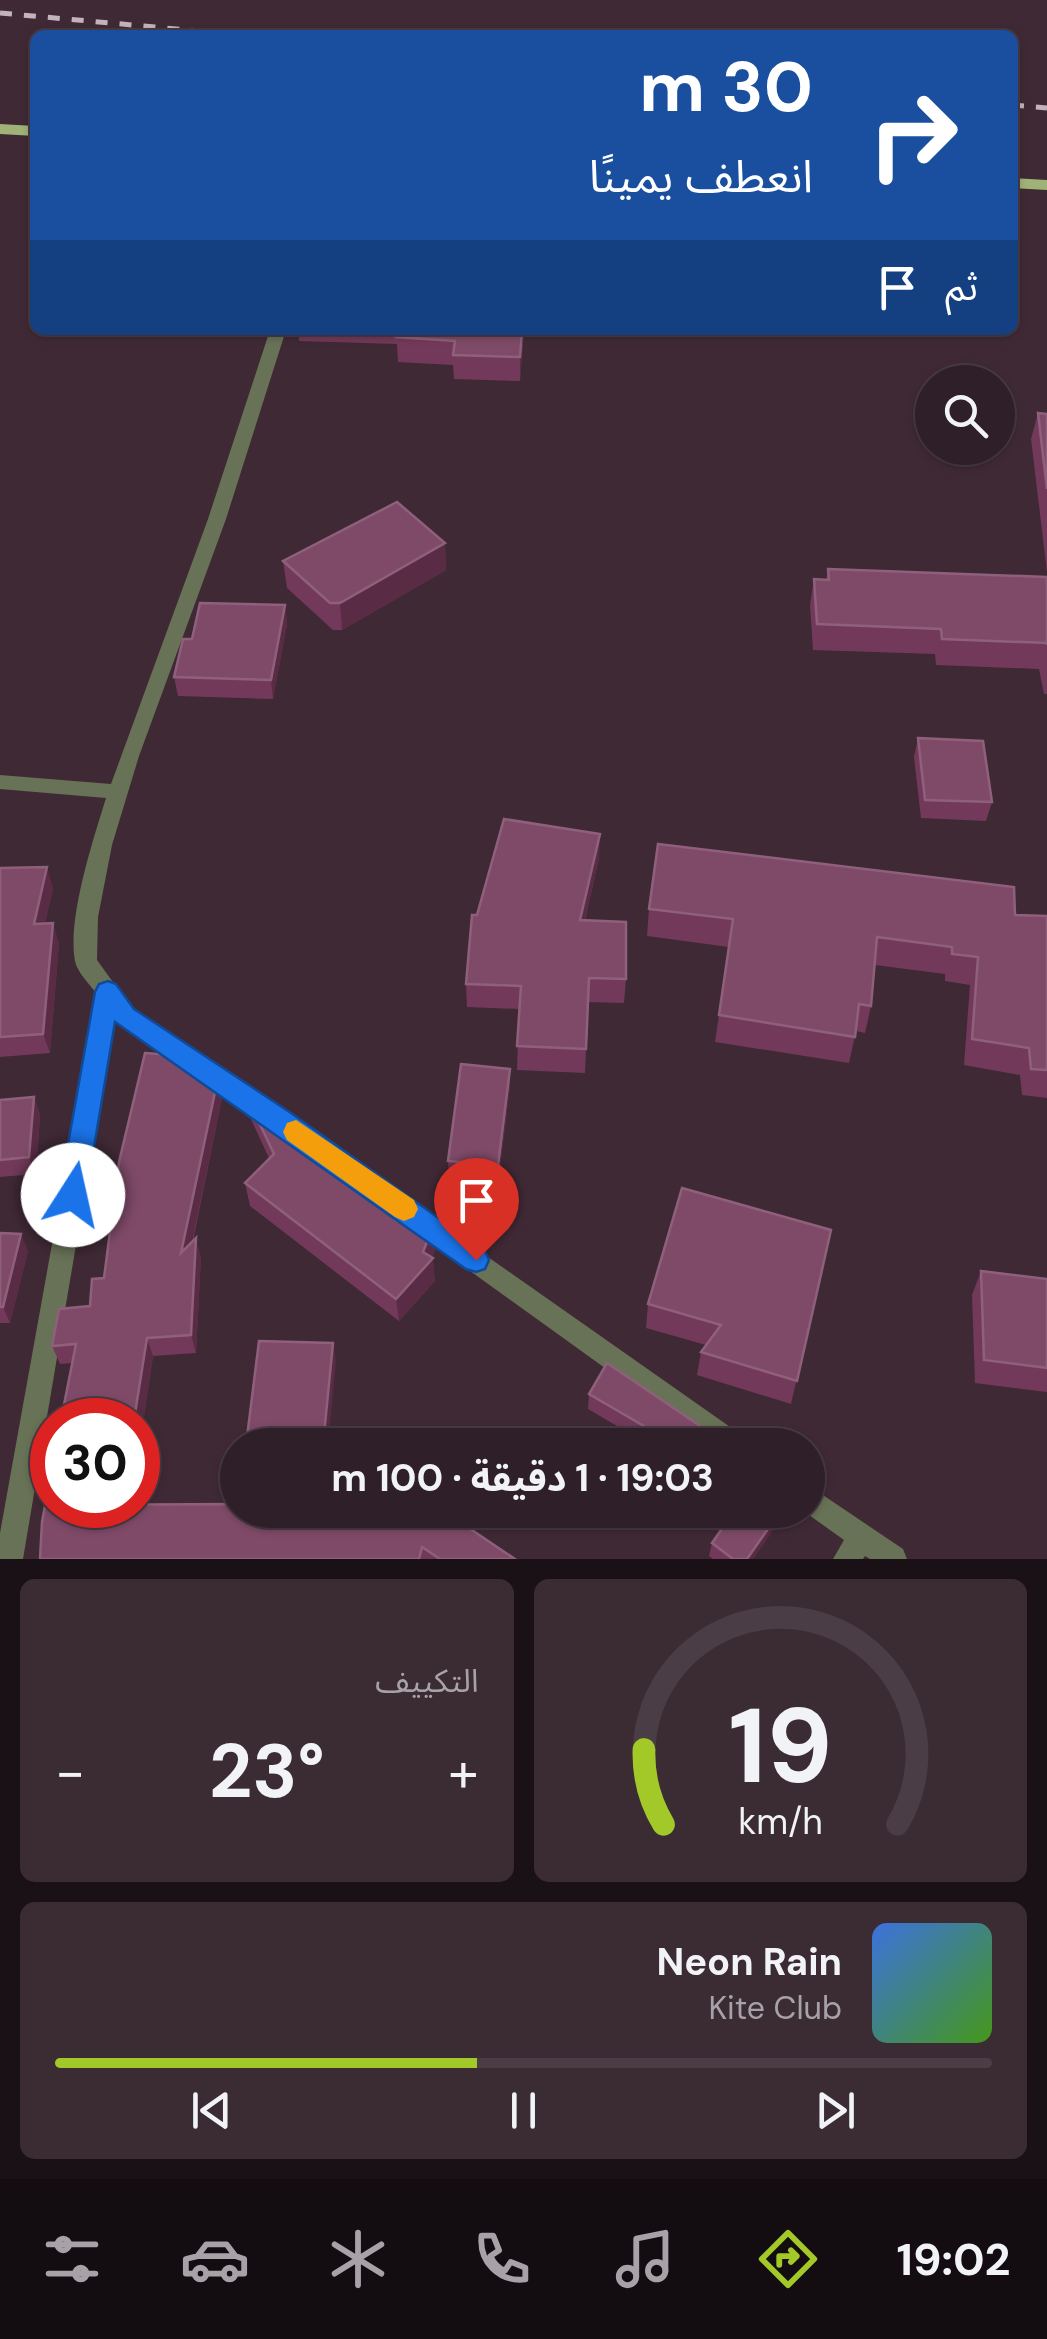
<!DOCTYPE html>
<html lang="ar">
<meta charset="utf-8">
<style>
:root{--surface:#2f1f28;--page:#3b2c34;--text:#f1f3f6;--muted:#a7a2a8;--line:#4a3d45;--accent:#a2c928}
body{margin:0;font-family:"DM Sans","Noto Sans Arabic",sans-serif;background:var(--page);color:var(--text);direction:rtl;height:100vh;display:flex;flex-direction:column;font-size:38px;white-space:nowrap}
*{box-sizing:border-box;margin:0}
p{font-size:32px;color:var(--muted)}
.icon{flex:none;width:55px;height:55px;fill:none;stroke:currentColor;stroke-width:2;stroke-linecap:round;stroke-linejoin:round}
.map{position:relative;height:1559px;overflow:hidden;direction:ltr}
.side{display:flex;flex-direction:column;gap:20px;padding:20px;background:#1a1116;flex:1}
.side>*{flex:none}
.hud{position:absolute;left:30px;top:30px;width:988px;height:305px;border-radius:15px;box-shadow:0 2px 8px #0004,0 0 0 2px var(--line);direction:rtl;background:#1a4fa0;color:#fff;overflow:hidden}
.tools{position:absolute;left:915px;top:365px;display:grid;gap:20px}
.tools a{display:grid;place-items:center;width:100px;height:100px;border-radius:50%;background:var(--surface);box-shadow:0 2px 8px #0004,0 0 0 2px var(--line);font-size:50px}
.speed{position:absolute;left:30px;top:1398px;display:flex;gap:20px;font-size:50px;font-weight:700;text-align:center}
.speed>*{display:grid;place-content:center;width:130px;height:130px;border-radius:50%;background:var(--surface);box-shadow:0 2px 8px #0004,0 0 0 2px var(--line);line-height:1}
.speed .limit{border:15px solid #d22;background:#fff;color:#111}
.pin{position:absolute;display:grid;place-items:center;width:85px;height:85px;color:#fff;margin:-102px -42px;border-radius:50% 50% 50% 0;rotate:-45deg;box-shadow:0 0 10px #0007}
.pin .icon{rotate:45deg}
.me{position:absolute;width:110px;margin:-55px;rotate:10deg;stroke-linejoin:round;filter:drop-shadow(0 0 8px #0008)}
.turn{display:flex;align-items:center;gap:35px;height:210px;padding:0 40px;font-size:45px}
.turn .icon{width:130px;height:130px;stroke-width:2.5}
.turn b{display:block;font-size:70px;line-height:85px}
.then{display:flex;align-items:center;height:95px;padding:0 40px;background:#0003;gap:20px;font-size:38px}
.big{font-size:75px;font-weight:700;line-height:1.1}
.side .widget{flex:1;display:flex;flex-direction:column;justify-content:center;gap:15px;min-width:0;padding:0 35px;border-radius:15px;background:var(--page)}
.side .dial{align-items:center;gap:0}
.dial svg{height:260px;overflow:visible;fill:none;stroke:var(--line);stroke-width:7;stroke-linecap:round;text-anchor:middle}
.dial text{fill:var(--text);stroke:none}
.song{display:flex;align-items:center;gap:30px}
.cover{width:120px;height:120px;border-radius:15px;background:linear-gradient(135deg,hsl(220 70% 55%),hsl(100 70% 35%))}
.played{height:10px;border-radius:5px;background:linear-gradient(90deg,var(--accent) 45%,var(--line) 45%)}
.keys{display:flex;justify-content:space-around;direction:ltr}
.heat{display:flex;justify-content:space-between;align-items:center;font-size:55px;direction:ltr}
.side .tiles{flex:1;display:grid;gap:20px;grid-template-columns:1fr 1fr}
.widget:last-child{grid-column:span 2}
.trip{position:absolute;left:220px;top:1428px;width:605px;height:100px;border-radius:50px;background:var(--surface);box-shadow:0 2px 8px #0004,0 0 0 2px var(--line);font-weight:700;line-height:100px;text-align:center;direction:rtl}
.menu{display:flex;height:160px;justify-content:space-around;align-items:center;background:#130c10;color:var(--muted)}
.menu .icon{width:70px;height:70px}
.menu .selected{color:var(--accent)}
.menu b{font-size:45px;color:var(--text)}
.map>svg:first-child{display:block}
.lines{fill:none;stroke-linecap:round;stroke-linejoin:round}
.minor{fill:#687256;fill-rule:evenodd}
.primary{fill:#9fb277;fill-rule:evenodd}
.rail{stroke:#c3b3bb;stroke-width:5;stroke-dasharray:12 12;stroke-linecap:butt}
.wall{fill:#73395a}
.shaded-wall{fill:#592b45}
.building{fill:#7f4a68;stroke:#8f607b;stroke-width:2.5}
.route{fill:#1a73e8;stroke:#114b97;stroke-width:2.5}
.slow{fill:#f59e0b}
</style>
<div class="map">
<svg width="1047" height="1559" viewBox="0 0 1047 1559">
<rect width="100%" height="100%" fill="#3f2935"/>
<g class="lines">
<g class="minor">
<path d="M 270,330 L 286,330 L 226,519 L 139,756 L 112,845 L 98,917 L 97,960 L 133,1010 L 277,1106 L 281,1113 L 277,1120 L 269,1123 L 261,1120 L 114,1020 L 23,1559 L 0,1559 L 0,1533 L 97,994 C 90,985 77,972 75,961 C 67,919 93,840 106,798 L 0,789 L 0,775 L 111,784 L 208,519 Z"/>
<polygon points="411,1203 743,1436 747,1445 712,1445 402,1222 399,1214 402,1206"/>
<polygon points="808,1485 903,1549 907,1559 870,1559 865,1556 863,1559 833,1559 844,1540 802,1510 808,1510"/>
</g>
<g class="primary">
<polygon points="0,124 35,126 35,136 0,134"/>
<polygon points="1012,178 1047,180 1047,190 1012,188"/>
</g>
<g class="rail">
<polyline points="0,13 243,35"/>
<polyline points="1012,105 1047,108"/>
</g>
</g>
<g class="wall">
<polygon points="298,330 524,330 520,381 454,379 453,365 398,362 397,344 299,341"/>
<polygon points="1038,413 1047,414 1047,572 1031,439"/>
<polygon points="445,543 446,570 342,630 333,630 287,588 283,561"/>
<polygon points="828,569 1047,577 1047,694 1044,694 1039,669 936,665 935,654 813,650 810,605 814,579 826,580"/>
<polygon points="285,605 287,624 273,699 178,696 174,677"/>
<polygon points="918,738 992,802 986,821 921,818 914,757"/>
<polygon points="599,858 585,920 626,979 624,1003 588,1002 585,1073 517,1070 519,1009 467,1007 466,984 477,915"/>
<polygon points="0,868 53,888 45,923 59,943 50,1053 0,1057"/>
<polygon points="649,909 1047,916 1047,1098 1022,1095 1020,1075 964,1065 970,985 945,981 945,974 875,965 871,1006 865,1033 856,1031 849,1063 715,1042 729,947 647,936"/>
<polygon points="218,1078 222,1098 193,1241 201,1257 196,1353 153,1356 138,1456 138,1420 72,1363 60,1364 52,1346 90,1306 104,1278"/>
<polygon points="510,1086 498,1183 449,1178 448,1161"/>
<polygon points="245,1093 435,1250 432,1257 435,1281 399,1321 250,1206 245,1183 269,1158 250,1117"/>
<polygon points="34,1097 40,1115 36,1174 0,1177 0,1100"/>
<polygon points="831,1230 791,1404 697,1375 701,1352 706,1345 646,1328 648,1304"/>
<polygon points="0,1233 28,1251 10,1323 0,1323"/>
<polygon points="981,1271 1047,1279 1047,1392 975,1383 972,1295"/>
<polygon points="589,1394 712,1434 641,1440 588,1409"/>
<polygon points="52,1505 515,1559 40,1559"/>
<polygon points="498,1510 541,1510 541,1529 498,1530"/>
<polygon points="694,1510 774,1510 772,1512 773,1530 753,1559 713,1559 709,1556 712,1543 721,1530"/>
</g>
<g class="shaded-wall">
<polygon points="522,330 524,330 520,381 520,357"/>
<polygon points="445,543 446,570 342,630 340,603"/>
<polygon points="285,605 287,624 273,699 271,680"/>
<polygon points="600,834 599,858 579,944 580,920"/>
<polygon points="47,867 53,888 40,944 34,924"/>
<polygon points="53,923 59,943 50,1053 43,1034"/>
<polygon points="510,1069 510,1086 498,1183 498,1166"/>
<polygon points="218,1078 222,1098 186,1271 181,1253"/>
<polygon points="34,1097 40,1115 36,1174 29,1157"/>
<polygon points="433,1227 435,1250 430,1261 433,1258 435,1281 399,1321 396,1299 423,1252"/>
<polygon points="21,1234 28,1251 10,1323 3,1307"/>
<polygon points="196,1238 201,1257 196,1353 191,1335"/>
<polygon points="147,1338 153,1356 138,1456 138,1420 134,1420"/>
<polygon points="333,1343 336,1361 328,1445 323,1445"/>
<polygon points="777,1516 773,1530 753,1559 747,1559"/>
</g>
<g class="building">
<polygon points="398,330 522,330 520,357 453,355 455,341 396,337"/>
<polygon points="1038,413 1047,414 1047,489"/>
<polygon points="397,502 445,543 340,603 330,603 283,561"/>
<polygon points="828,569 1047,577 1047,645 1047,643 942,639 941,629 817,624 814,579 829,580"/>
<polygon points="200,603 285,605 271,680 174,677 183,639 192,639"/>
<polygon points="918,738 983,741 992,802 925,800"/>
<polygon points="504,819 600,834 580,920 626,922 626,979 589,978 586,1049 517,1046 521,986 466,984 472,915 477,915"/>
<polygon points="658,844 1014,887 1015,915 1047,916 1047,1070 1031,1069 1029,1048 972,1039 978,957 952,954 952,947 877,937 871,1006 859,1004 855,1037 719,1015 733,919 649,909"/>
<polygon points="47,867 34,924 53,923 43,1034 0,1037 0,868"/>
<polygon points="145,1053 185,1056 218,1078 181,1253 196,1238 191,1335 147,1338 134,1420 61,1420 76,1344 52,1346 59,1309 90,1306 92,1279 104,1278 119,1162"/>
<polygon points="461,1064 510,1069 498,1166 448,1161"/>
<polygon points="245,1093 433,1227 423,1252 433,1258 396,1299 245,1183 274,1154"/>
<polygon points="34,1097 29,1157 0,1160 0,1100"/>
<polygon points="682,1188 831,1230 797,1381 701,1352 721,1325 648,1304"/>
<polygon points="0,1233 21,1234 3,1307 0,1307"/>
<polygon points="981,1271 1047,1279 1047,1368 984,1360"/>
<polygon points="259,1341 333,1343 323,1445 246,1445"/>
<polygon points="607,1363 712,1434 736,1434 751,1445 637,1445 649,1429 589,1394"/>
<polygon points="52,1467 52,1505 238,1504 238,1510 412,1510 460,1522 515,1559 440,1559 422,1547 419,1559 40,1559 42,1522"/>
<polygon points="498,1510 541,1510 541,1521 498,1522"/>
<polygon points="715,1510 769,1510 777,1516 747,1559 733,1559 712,1543 728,1520"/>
</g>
<polygon class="route" points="108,981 116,984 134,1009 291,1113 485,1251 489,1260 485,1269 476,1272 466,1269 115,1022 86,1195 82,1204 73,1207 63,1204 59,1195 95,992 99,984"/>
<polygon class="slow" points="296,1120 414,1200 418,1209 414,1217 404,1221 395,1217 287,1140 283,1132 287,1123"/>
</svg>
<div class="tools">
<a><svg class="icon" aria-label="search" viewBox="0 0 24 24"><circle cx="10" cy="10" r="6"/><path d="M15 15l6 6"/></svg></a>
</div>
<div class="speed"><div class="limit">30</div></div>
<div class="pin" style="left:476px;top:1260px;background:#d93025"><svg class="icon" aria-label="arrive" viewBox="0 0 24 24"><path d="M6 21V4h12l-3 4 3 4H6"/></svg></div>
<svg class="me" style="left:73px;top:1195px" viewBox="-20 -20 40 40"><circle r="19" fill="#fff"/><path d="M0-13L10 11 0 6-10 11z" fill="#1a73e8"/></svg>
<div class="trip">19:03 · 1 دقيقة · 100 m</div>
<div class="hud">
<div class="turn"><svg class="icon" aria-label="right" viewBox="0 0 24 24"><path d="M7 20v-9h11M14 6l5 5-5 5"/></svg><div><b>30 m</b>انعطف يمينًا</div></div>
<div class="then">ثم<svg class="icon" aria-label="arrive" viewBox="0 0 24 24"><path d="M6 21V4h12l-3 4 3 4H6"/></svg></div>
</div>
</div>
<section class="side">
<div class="tiles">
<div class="widget dial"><svg viewBox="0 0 100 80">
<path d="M14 69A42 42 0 1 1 86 69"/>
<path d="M14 69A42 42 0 0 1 8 46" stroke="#a2c928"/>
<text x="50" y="56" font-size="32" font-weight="700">19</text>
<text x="50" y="72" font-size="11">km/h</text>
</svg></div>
<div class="widget"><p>التكييف</p>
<div class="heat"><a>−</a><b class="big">23°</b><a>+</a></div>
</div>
<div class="widget">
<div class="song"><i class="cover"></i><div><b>Neon Rain</b><p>Kite Club</p></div></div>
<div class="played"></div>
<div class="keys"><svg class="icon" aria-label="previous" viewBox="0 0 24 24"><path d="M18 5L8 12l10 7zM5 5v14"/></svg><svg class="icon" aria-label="pause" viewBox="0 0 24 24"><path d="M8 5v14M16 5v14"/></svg><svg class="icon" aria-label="next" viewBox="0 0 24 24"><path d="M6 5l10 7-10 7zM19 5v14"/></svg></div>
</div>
</div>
</section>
<nav class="menu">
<b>19:02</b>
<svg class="icon selected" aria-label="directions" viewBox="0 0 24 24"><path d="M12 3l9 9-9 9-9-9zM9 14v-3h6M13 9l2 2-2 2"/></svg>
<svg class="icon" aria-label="music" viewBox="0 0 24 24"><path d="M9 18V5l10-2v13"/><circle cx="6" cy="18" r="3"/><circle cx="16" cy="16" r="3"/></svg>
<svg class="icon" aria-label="phone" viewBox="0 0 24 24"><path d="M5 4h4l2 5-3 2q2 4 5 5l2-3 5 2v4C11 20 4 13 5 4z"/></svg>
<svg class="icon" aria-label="climate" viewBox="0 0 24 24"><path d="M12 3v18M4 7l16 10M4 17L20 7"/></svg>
<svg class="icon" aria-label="car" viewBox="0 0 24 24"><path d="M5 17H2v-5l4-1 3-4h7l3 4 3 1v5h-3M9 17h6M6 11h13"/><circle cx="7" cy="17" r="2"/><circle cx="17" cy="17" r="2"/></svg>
<svg class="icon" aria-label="filters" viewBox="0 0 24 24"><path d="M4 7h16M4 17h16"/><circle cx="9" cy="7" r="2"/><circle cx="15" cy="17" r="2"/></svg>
</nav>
